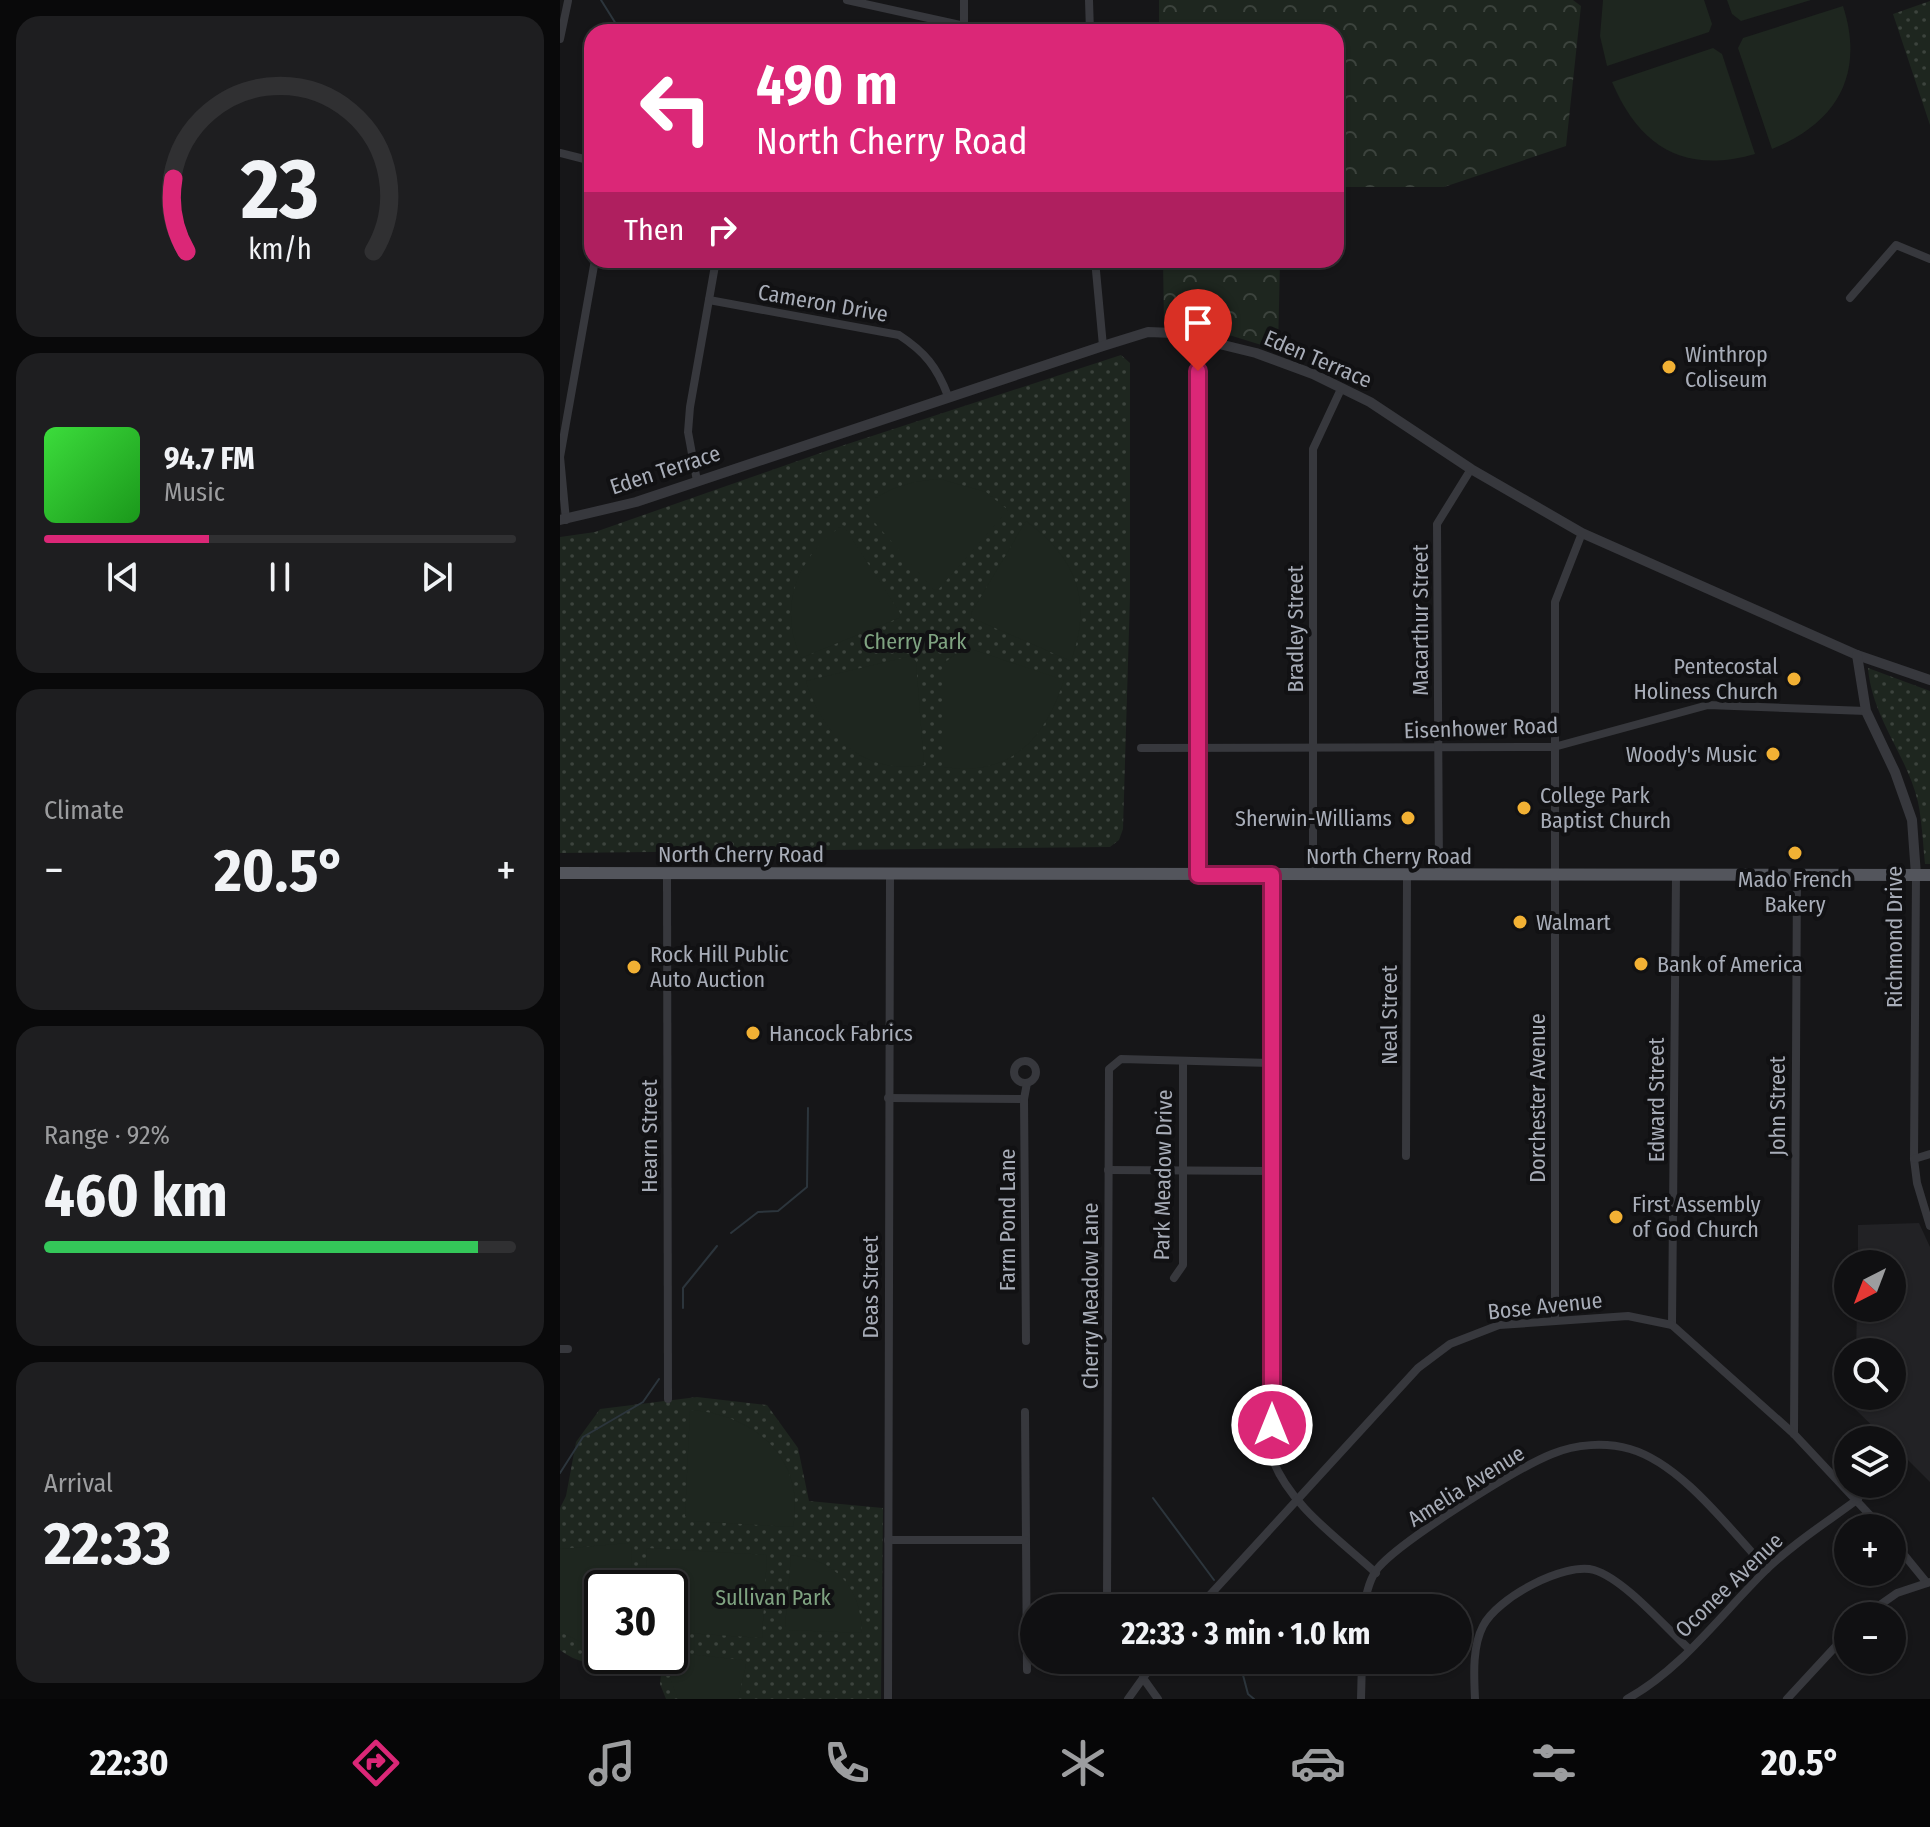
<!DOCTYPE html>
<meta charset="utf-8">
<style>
:root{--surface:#101012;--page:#1e1e20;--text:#f1f3f6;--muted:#9c9d9f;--line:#303032;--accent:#db2777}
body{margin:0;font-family:"Fira Sans Condensed",sans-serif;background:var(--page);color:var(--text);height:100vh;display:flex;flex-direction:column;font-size:30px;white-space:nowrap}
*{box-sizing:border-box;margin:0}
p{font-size:26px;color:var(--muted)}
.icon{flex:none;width:44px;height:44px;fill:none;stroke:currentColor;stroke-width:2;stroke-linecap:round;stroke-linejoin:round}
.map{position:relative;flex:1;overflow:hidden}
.panel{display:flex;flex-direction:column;gap:16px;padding:16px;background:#09090a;width:560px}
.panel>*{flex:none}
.guide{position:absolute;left:24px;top:24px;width:760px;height:244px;border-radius:24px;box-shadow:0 2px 6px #0004,0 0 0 2px var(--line);background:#db2777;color:#fff;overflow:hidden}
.needle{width:52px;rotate:222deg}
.fabs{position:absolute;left:1274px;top:1250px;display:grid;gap:16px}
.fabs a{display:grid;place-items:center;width:72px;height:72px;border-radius:50%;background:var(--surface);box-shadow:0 2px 6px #0004,0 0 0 2px var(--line);font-size:40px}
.speed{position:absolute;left:24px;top:1570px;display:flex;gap:16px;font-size:40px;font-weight:700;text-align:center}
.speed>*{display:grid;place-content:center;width:104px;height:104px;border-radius:50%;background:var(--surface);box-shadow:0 2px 6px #0004,0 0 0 2px var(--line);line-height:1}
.speed .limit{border:4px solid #111;border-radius:12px;background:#fff;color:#111}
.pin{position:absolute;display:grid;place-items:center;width:68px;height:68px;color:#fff;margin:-82px -34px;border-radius:50% 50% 50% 0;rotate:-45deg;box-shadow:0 0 8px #0007}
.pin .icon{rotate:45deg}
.me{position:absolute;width:88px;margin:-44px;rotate:0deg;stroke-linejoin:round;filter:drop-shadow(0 0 6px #0008)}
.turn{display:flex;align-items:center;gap:28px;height:168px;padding:0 40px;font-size:36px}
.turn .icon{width:104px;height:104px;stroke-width:2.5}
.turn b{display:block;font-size:56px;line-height:68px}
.then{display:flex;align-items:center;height:76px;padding:0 40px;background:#0003;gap:16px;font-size:30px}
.big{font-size:60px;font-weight:700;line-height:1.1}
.panel .card{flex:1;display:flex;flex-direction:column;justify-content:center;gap:12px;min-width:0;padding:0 28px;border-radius:24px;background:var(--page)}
.panel .dial{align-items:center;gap:0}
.dial svg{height:208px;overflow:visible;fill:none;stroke:var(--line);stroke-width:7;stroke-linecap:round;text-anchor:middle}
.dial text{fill:var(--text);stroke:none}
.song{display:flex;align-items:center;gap:24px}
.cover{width:96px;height:96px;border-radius:12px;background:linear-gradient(135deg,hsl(120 70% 55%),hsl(120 70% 35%))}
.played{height:8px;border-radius:4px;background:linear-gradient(90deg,var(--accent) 35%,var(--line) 35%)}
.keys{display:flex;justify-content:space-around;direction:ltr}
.heat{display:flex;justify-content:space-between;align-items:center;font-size:44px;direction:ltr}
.charge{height:12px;border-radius:6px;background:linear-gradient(90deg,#34c759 92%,var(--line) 0)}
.trip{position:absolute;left:460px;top:1594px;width:452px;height:80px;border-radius:40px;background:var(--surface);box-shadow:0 2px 6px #0004,0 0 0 2px var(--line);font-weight:700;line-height:80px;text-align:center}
.dock{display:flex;height:128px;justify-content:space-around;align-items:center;background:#060607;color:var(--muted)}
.dock .icon{width:56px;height:56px}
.dock .on{color:var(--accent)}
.dock b{font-size:36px;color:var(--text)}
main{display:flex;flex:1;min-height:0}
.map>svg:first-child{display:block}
.built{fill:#222225}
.forest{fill:url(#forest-crowns)}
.park{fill:url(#park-dots);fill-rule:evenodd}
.pitch{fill:#1e261f}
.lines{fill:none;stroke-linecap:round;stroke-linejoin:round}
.stream{stroke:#2c353c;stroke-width:2}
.minor{stroke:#37383d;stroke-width:8}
.tertiary{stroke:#37383d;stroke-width:10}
.primary{stroke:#53555c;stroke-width:12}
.route-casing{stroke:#8e194d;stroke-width:20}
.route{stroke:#db2777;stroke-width:14}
.poi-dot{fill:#f2b134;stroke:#111113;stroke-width:3}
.labels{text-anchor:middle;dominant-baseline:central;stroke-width:8;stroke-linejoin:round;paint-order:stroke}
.street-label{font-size:22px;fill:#a8adb8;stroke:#111113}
.poi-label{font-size:22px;fill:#a8adb8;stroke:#111113;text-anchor:start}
.park-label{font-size:22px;fill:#7fa381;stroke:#111113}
</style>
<main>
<section class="panel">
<div class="card dial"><svg viewBox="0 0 100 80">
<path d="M14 69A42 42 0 1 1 86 69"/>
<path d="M14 69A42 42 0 0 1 9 41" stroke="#db2777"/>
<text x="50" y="56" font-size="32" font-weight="700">23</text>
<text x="50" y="72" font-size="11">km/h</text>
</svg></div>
<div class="card">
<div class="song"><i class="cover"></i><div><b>94.7 FM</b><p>Music</p></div></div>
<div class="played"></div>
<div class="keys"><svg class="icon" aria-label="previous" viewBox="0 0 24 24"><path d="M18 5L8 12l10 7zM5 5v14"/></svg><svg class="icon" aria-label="pause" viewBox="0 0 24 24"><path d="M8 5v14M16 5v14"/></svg><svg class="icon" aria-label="next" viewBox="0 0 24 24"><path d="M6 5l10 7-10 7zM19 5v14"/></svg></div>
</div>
<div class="card"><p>Climate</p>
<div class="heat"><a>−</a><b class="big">20.5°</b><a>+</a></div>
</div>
<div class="card"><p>Range · 92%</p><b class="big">460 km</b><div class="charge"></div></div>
<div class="card"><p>Arrival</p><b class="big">22:33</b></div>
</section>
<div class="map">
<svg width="1370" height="1699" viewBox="0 0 1370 1699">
<defs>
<pattern id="forest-crowns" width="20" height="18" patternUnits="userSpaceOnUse" patternTransform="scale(2)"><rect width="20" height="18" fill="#1e261f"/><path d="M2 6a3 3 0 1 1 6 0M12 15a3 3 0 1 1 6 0" fill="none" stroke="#3c433d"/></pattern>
<pattern id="park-dots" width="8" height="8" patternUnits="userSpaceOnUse" patternTransform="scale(2)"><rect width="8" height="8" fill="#1e261f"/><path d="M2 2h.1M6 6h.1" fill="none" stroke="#3c433d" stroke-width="1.8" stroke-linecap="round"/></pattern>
</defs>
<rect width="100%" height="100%" fill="#161618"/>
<polygon class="built" points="1359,1223 1370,1247 1370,1482 1332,1444 1332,1440 1327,1440 1295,1409 1296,1396 1332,1396 1332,1352 1296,1352 1297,1308 1332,1308 1332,1264 1298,1264 1298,1225"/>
<g class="forest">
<polygon points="599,0 1013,0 1021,6 1006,146 884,187 776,187 776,32 599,32"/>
<polygon points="603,260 720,260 718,350 669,335 604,325"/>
</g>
<g class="park">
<polygon points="1370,1 1370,125 1333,14"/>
<polygon points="561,355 570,363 570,597 563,829 559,840 550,847 0,853 0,537 35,532 269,450"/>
<path d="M 1308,668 L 1370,691 L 1370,864 L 1365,864 C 1363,844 1362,822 1358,802 C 1347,755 1312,718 1308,668 Z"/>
<path d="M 137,1397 L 207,1405 L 238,1448 L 249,1501 L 323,1508 L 321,1699 L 106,1699 L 100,1684 L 102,1664 C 66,1662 31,1674 0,1650 L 0,1508 L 6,1496 L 16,1442 L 40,1409 ZM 42,1588 L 110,1588 L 110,1656 L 42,1656 Z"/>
</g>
<g class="pitch">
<polygon points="1043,0 1144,0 1152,24 1149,32 1047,66 1040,36"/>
<polygon points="1167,0 1251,0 1181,21 1172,14"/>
<path d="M 1283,6 C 1305,74 1277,123 1212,149 L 1178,48 L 1183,38 Z"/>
<path d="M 1153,48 L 1162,54 L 1195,154 C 1125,174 1080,148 1052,82 Z"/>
<path d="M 380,479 L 426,492 L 448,510 L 378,590 L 373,589 L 302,508 C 326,488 350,481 380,479 Z"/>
<path d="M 466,521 C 516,558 533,600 511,661 L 412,618 L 411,613 Z"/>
<path d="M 283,525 L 340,613 L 339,618 L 241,658 C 217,605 238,556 283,525 Z"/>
<path d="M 405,647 L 504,680 C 485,739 451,777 384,767 L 384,663 Z"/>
<path d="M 351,656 L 356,661 L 364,765 C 304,776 262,735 246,681 Z"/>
<path d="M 130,1410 C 193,1414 246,1457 233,1527 L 130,1521 L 125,1516 Z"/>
<polygon points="68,1543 72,1547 71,1588 42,1588 42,1652 0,1632 0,1549"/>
<polygon points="87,1548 207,1555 202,1638 110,1632 110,1588 85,1588"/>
<path d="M 231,1555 C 276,1560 301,1587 302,1633 L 229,1630 L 225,1627 Z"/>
<polygon points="110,1652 182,1660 186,1665 178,1699 118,1699 110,1678"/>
</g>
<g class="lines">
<g class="stream">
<polyline points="41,0 61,32"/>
<polyline points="171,1233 198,1212 218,1211 247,1187 248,1108"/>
<polyline points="123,1308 123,1288 157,1246"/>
<polyline points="0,1473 23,1437 83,1402 99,1379"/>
<polyline points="593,1498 654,1580"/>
<polyline points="665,1599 668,1608"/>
<polyline points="679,1660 688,1694 694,1699"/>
</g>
<g class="minor">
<polyline points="287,0 432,32"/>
<polyline points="404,0 404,28"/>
<polyline points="529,0 530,32"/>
<polyline points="0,39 8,1"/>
<polyline points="0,153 32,161"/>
<polyline points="535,260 543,346"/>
<polyline points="1290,298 1336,245 1370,259"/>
<path d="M 149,300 L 339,335 C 365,352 377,367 388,396"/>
<polyline points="638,339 638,875"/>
<polyline points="137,481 128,432 130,407 156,260"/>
<polyline points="6,520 0,457 35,260"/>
<polyline points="581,748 994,747 1148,705 1306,711"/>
<polyline points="107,874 108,1399"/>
<path d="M 712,875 L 712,1458 C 730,1506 778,1538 816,1573"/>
<polyline points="753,875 753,449 781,389"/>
<polyline points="879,875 877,524 911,469"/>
<polyline points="1356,875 1354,1159 1357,1183 1370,1226"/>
<circle cx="465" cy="1072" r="11"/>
<polyline points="328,1098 464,1099"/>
<polyline points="846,1156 847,875"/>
<polyline points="1354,1159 1370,1154"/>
<polyline points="548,1170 711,1171"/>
<polyline points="614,1278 623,1265 623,1063"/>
<polyline points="995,1319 995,602 1022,533"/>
<polyline points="1112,1325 1116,875"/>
<polyline points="466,1341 464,1099 467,1083"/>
<polyline points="0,1349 8,1349"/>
<polyline points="465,1412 467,1670"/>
<polyline points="1234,1434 1237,875"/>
<polyline points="328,1540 465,1540"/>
<polyline points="1332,1540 1367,1583"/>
<polyline points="547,1601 549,1069 561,1059 710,1063"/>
<polyline points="638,1608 858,1368 890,1344 939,1325 1068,1316 1112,1325 1234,1434 1322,1528"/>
<path d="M 804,1608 C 806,1594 809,1579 818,1568 C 842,1540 957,1468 992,1454 C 1016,1444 1045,1442 1070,1449 C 1122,1464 1170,1530 1207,1569"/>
<polyline points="1304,1616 1337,1593 1370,1582"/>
<polyline points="583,1678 598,1699"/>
<polyline points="328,1699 330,875"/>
<polyline points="568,1699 596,1660"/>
<polyline points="801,1699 802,1660"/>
<path d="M 915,1699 C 914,1676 912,1647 923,1626 C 937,1598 1004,1562 1034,1570 C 1064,1579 1105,1627 1129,1649"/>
<path d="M 1067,1699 C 1122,1669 1162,1613 1206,1570 C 1234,1543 1267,1522 1298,1499"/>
<polyline points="1227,1699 1288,1633"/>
</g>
<g class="tertiary">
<polyline points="0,520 76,502 543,346 588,332 614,333 696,353 753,374 810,402 911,469 1022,533 1297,655 1370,680"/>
<polyline points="1297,655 1306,711 1335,772 1352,820 1356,875"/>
</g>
<polyline class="primary" points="0,873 1370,875"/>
</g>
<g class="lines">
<defs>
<polyline id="route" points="638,371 638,875 712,875 712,1425"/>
</defs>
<use href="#route" class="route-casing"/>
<use href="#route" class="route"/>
</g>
<g class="poi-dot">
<circle cx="1109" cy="367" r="8"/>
<circle cx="1234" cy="679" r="8"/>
<circle cx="1213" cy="754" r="8"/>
<circle cx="964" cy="808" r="8"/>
<circle cx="848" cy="818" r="8"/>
<circle cx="1235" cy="853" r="8"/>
<circle cx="960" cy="922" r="8"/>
<circle cx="1081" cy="964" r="8"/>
<circle cx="74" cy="967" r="8"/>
<circle cx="193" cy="1033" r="8"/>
<circle cx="1056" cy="1217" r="8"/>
</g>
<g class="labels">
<g class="street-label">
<text transform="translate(263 303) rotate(10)">Cameron Drive</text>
<text transform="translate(758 359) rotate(23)">Eden Terrace</text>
<text transform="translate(105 470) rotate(-18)">Eden Terrace</text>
<text transform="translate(860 620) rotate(-90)">Macarthur Street</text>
<text transform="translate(735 629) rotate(-90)">Bradley Street</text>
<text transform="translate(921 728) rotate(-2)">Eisenhower Road</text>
<text x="181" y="854">North Cherry Road</text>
<text x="829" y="856">North Cherry Road</text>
<text transform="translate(1334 937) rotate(-90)">Richmond Drive</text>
<text transform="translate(829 1015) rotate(-90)">Neal Street</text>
<text transform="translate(977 1098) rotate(-90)">Dorchester Avenue</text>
<text transform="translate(1096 1100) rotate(-90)">Edward Street</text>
<text transform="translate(1217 1106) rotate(-90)">John Street</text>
<text transform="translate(89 1136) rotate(-90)">Hearn Street</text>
<text transform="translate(603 1175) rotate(-89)">Park Meadow Drive</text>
<text transform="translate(447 1220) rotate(-90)">Farm Pond Lane</text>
<text transform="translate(310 1287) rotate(-90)">Deas Street</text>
<text transform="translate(530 1296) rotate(-90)">Cherry Meadow Lane</text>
<text transform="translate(985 1306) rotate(-6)">Bose Avenue</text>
<text transform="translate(906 1486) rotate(-32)">Amelia Avenue</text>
<text transform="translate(1169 1585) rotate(-44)">Oconee Avenue</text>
</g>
<g class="poi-label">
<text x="1125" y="354">Winthrop<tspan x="1125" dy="25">Coliseum</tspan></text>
<text x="1218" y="666" text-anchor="end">Pentecostal<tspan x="1218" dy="25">Holiness Church</tspan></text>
<text x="1197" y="754" text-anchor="end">Woody's Music</text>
<text x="980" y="795">College Park<tspan x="980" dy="25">Baptist Church</tspan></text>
<text x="832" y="818" text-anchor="end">Sherwin-Williams</text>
<text x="1235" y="879" text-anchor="middle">Mado French<tspan x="1235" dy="25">Bakery</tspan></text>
<text x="976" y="922">Walmart</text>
<text x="90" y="954">Rock Hill Public<tspan x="90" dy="25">Auto Auction</tspan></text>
<text x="1097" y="964">Bank of America</text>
<text x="209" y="1033">Hancock Fabrics</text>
<text x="1072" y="1204">First Assembly<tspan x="1072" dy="25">of God Church</tspan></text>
</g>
<g class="park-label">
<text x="355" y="641">Cherry Park</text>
<text x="213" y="1597">Sullivan Park</text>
</g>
</g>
</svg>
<div class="fabs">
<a><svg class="needle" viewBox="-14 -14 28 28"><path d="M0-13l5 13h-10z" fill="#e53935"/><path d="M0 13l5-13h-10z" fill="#9c9d9f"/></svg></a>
<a><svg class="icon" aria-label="search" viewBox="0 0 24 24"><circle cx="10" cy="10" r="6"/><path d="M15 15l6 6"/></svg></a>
<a><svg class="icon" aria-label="layers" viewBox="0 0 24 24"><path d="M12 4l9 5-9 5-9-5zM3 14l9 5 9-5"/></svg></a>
<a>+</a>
<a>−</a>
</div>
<div class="speed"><div class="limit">30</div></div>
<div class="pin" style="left:638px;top:371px;background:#d93025"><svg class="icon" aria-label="arrive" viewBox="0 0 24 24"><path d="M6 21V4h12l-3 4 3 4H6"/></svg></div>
<svg class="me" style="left:712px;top:1425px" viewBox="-20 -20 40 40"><circle r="17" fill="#db2777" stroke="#fff" stroke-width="3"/><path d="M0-11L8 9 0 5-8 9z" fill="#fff"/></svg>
<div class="trip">22:33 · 3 min · 1.0 km</div>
<div class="guide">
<div class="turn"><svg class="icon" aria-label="left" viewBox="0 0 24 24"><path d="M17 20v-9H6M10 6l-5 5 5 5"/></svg><div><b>490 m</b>North Cherry Road</div></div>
<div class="then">Then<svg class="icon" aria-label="right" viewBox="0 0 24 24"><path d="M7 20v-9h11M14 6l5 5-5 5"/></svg></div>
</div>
</div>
</main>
<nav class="dock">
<b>22:30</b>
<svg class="icon on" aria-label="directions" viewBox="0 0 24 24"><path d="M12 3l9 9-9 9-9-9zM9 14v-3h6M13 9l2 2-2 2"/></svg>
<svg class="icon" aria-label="music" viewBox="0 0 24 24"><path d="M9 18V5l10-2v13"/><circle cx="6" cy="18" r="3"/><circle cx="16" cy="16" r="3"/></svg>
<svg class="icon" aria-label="phone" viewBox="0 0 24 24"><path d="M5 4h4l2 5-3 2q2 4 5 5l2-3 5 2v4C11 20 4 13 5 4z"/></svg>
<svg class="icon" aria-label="climate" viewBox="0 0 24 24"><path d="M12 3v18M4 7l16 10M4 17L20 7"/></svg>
<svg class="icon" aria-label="car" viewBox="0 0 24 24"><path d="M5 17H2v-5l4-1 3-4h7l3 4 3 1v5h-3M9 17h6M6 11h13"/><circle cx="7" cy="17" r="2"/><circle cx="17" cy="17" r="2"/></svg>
<svg class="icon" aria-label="filters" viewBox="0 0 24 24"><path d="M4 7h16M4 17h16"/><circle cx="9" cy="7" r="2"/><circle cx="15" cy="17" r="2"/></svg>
<b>20.5°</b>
</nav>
